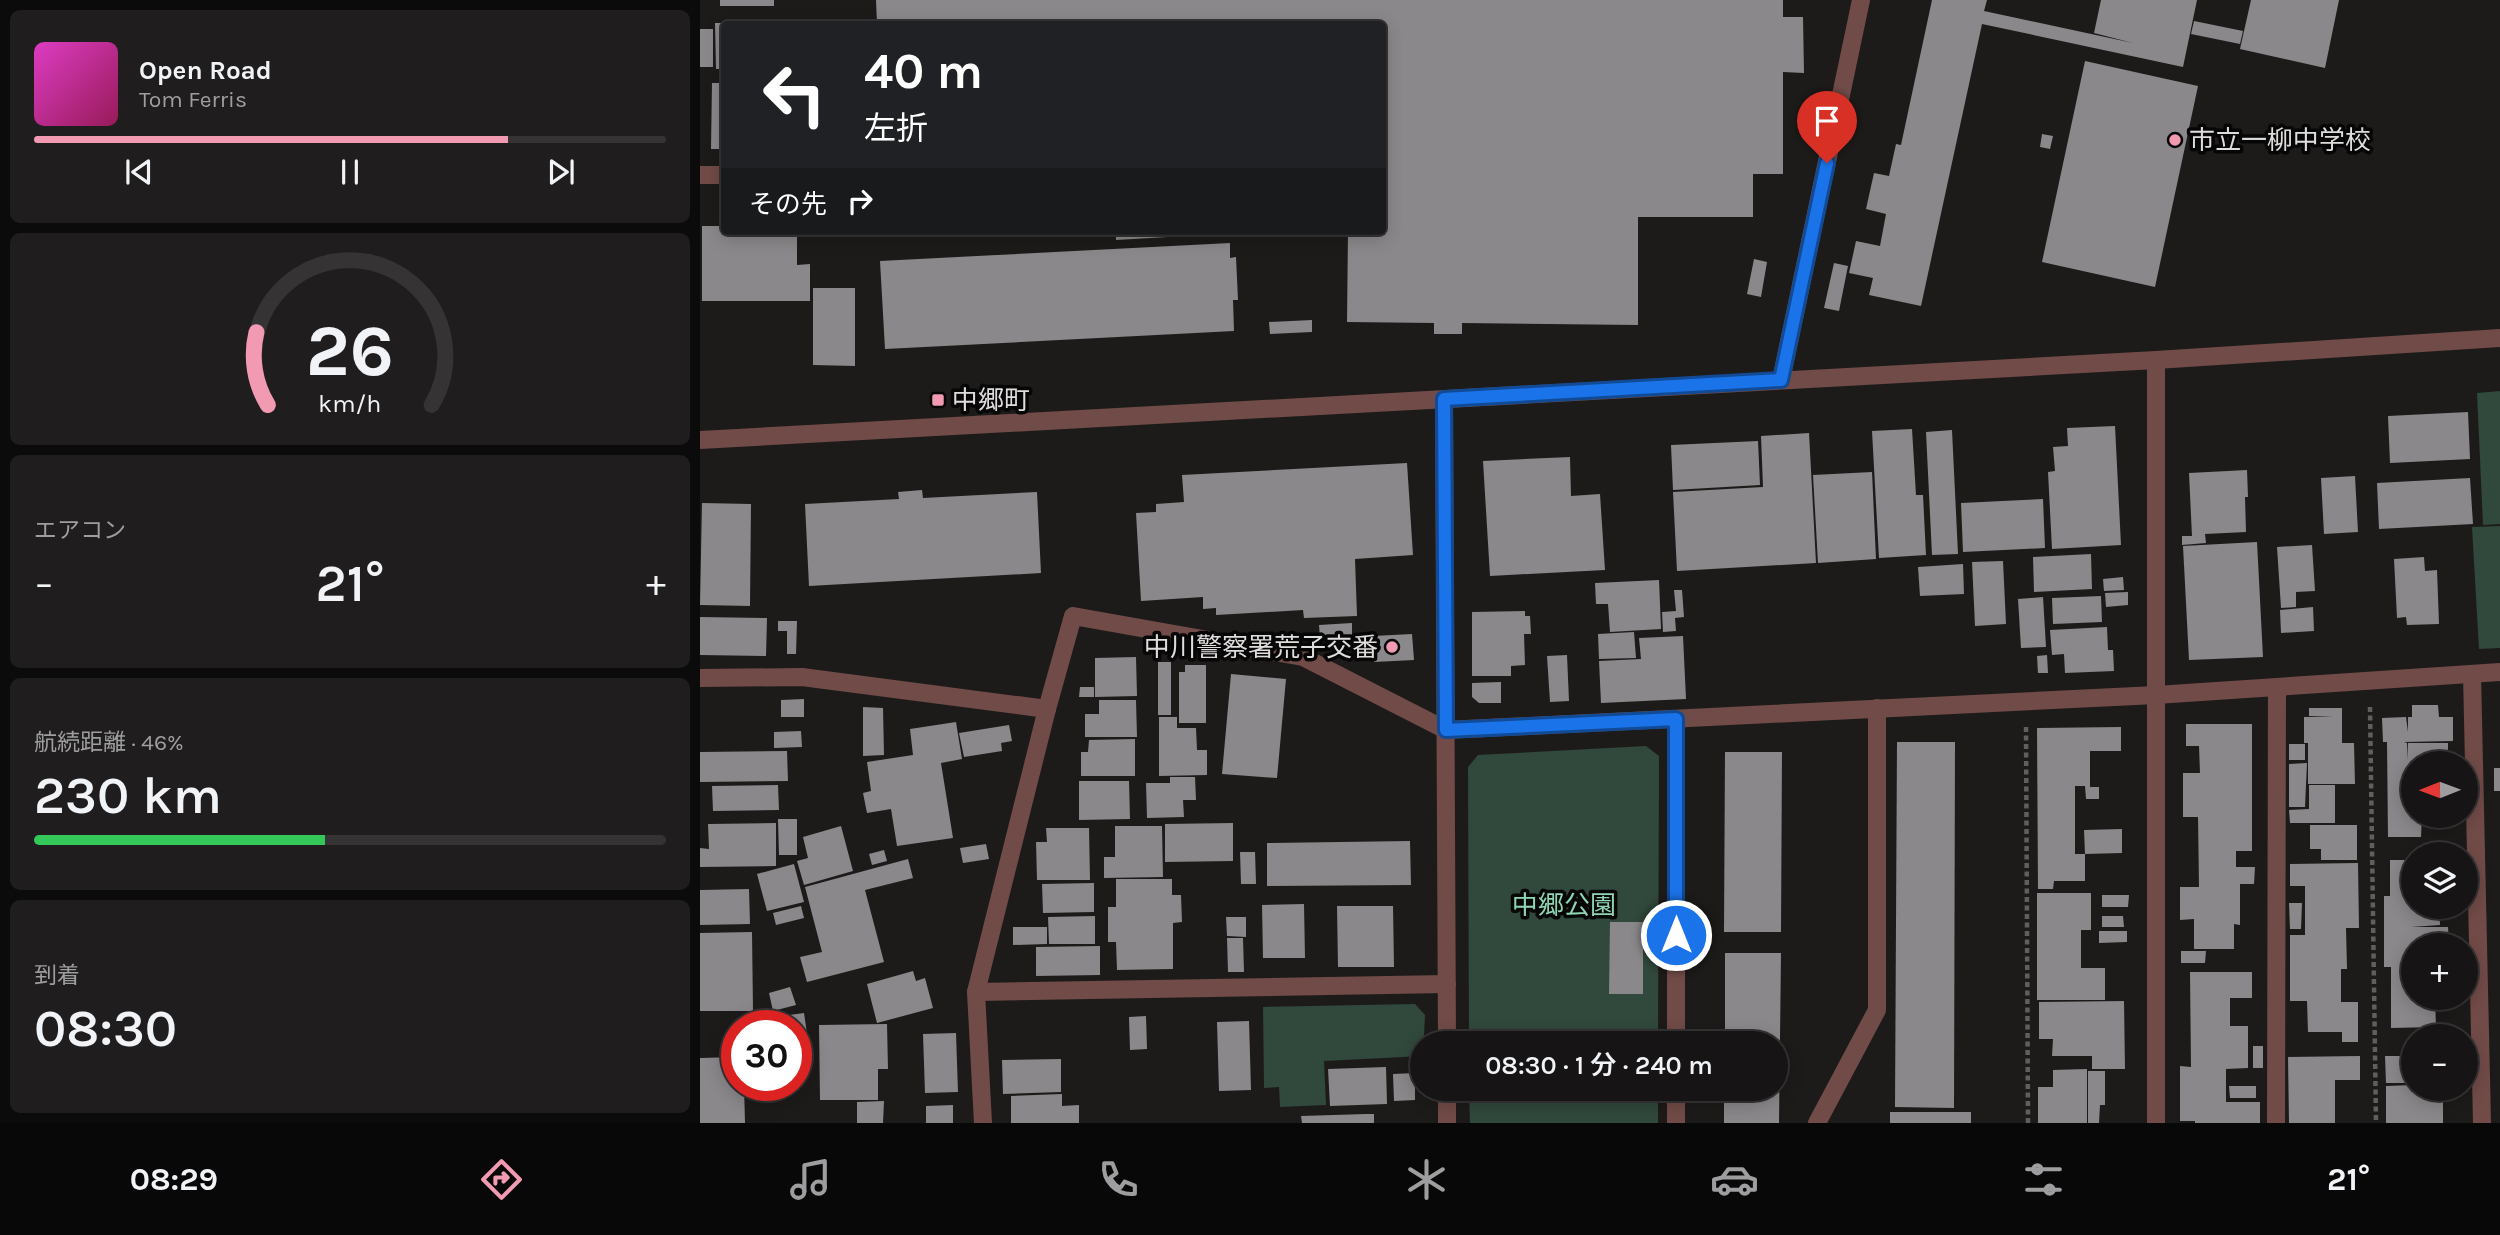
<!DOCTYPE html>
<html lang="ja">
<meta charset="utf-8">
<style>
:root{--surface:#161414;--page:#1f1d1d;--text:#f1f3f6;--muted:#9e9ea0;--line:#353334;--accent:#f19ab2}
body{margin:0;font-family:Karla,"Noto Sans JP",sans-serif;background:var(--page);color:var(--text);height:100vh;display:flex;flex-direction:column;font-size:26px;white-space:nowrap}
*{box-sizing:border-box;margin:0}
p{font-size:23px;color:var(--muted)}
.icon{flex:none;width:38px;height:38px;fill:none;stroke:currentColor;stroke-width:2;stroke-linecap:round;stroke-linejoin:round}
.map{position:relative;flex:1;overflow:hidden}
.side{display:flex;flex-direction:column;gap:10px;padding:10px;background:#0c0b0b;width:700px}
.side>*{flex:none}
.top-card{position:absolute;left:21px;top:21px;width:665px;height:214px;border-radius:7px;box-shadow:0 4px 18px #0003,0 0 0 2px var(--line);background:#202124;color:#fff;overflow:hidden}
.needle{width:46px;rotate:269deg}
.buttons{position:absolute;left:1701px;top:751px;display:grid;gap:14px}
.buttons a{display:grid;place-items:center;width:77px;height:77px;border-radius:50%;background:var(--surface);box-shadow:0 4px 18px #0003,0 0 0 2px var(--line);font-size:35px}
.speed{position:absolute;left:21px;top:1010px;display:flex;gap:14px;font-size:35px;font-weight:700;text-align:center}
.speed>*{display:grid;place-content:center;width:91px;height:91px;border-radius:50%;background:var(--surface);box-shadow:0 4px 18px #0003,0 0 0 2px var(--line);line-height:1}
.speed .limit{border:10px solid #d22;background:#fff;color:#111}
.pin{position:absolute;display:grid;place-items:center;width:60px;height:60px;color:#fff;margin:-72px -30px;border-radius:50% 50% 50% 0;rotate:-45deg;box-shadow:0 0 7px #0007}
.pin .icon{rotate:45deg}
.me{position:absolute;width:77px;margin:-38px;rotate:0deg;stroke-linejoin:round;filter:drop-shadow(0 0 5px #0008)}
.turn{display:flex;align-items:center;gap:24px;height:147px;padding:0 28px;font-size:32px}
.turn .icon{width:91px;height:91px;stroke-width:2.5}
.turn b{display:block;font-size:49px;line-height:60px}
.then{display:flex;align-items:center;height:66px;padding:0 28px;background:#0003;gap:14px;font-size:26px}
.big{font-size:52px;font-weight:600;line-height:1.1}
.side .card{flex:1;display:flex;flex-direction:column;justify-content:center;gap:10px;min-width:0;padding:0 24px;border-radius:10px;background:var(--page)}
.side .dial{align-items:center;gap:0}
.dial svg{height:182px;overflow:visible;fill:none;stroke:var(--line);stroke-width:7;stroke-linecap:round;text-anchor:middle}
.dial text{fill:var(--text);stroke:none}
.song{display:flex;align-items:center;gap:21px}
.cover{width:84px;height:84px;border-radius:10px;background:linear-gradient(135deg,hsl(310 70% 55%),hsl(330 70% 35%))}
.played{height:7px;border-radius:4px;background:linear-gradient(90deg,var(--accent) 75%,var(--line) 75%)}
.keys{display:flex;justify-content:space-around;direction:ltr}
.heat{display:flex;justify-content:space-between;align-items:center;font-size:38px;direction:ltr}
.charge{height:10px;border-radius:5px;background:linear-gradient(90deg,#34c759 46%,var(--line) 0)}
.trip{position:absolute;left:710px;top:1031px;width:378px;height:70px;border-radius:35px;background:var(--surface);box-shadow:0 4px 18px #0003,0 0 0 2px var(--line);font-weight:600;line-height:70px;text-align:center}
.tabs{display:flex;height:112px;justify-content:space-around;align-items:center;background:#090808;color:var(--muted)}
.tabs .icon{width:49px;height:49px}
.tabs .on{color:var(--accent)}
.tabs b{font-size:32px;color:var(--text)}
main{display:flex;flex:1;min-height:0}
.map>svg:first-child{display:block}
.green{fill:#31483c}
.building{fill:#8a888a}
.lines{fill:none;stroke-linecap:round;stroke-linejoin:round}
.path{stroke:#615f5e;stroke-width:4.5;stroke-dasharray:5 3.5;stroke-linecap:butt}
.service{stroke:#714b47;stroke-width:18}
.minor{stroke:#714b47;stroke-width:18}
.tertiary{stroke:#714b47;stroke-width:18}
.route-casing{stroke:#114b97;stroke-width:18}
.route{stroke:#1a73e8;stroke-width:12}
.poi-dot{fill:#f19ab2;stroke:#070606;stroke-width:2.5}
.labels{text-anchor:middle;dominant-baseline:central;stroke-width:7;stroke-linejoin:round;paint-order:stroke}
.poi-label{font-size:26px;fill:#dfdddc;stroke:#070606;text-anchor:start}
.park-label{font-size:26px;fill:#8dd5b3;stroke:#070606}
</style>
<main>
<section class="side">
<div class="card">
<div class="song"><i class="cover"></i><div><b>Open Road</b><p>Tom Ferris</p></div></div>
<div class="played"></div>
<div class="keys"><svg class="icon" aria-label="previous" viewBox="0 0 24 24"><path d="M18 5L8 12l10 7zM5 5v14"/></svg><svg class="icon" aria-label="pause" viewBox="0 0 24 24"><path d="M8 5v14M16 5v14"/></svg><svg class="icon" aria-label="next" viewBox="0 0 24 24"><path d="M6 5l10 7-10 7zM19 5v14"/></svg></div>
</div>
<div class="card dial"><svg viewBox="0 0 100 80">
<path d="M14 69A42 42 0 1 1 86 69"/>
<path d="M14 69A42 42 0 0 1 9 37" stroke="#f19ab2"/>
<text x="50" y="56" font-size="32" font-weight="700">26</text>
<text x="50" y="72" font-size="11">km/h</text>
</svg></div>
<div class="card"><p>エアコン</p>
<div class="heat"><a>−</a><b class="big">21°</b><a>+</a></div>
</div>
<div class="card"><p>航続距離 · 46%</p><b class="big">230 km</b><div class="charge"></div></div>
<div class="card"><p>到着</p><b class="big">08:30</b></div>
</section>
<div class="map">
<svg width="1800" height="1123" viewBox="0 0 1800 1123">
<rect width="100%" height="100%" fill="#1d1b1a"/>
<g class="green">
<polygon points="1800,391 1800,524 1783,525 1777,393"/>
<polygon points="1800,526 1800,648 1779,649 1772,527"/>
<polygon points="946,746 959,756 958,1043 769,1043 768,767 778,755"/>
<polygon points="715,1004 725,1015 723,1056 624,1061 626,1105 580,1107 579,1087 564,1088 563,1007"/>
<polygon points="769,1089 958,1089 958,1123 770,1123"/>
</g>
<g class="building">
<rect x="20" y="0" width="54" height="6"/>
<polygon points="176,0 1083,0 1083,17 1103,17 1104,73 1083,72 1083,174 1053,174 1053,217 938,217 938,325 762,323 762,334 734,334 734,323 647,322 648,231 682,231 682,24 177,24"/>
<polygon points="1232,0 1287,0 1284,11 1433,43 1394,33 1401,0 1497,0 1483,67 1282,24 1221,306 1169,295 1173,278 1149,273 1156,241 1180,246 1186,214 1166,209 1174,173 1189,176 1196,144 1201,145"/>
<polygon points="1551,0 1639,0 1625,68 1540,49"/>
<polygon points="1494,21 1543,31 1540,44 1491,34"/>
<polygon points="15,23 24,23 24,69 16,69"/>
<rect x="0" y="29" width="13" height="38"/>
<polygon points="1385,61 1498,86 1455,287 1342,262"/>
<polygon points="12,83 24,83 24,149 11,149"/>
<polygon points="1342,134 1353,136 1350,149 1340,147"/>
<polygon points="2,226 24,226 24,231 97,231 97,265 110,264 110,301 2,301"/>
<polygon points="416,231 484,231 485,236 416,240"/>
<polygon points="530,243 530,258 536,257 538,300 533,300 534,331 185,349 180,261"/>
<polygon points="1054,259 1067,262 1061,297 1047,294"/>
<polygon points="1134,263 1148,266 1139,311 1124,308"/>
<polygon points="113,288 155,288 155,366 113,365"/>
<polygon points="612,320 612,332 570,334 569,322"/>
<polygon points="1768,412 1770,459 1690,463 1688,416"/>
<polygon points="1415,426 1421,545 1352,549 1348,472 1355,471 1353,447 1368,446 1367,428"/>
<polygon points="1212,429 1216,495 1223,495 1226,555 1179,558 1172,431"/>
<polygon points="1252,430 1258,554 1232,555 1226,432"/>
<polygon points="1109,433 1116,563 977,571 973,492 1063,487 1061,436"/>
<polygon points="1058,441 1060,485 973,490 971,445"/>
<polygon points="870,457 871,496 900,494 905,570 790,576 783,461"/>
<polygon points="707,463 713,555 655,559 657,616 604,618 603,610 516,615 516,608 503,609 503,597 441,601 436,513 456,512 456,504 484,502 482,475"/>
<polygon points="1547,470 1548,497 1545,497 1546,532 1505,534 1506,543 1482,545 1482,536 1492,536 1489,473"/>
<polygon points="1172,472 1176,559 1118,563 1113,475"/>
<polygon points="1655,476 1658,532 1624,534 1621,478"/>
<polygon points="1770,478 1773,524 1679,529 1677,483"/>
<polygon points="222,490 223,498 337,492 341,573 109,586 105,504 199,499 198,492"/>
<polygon points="1343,499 1345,548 1263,552 1261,503"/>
<polygon points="2,503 51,504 50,606 0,605"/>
<polygon points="1557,542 1563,657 1489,660 1483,546"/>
<polygon points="1612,545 1615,591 1596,592 1596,607 1581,608 1577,547"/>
<polygon points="1391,554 1392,589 1334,592 1333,557"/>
<polygon points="1724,557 1725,571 1737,570 1739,624 1707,625 1706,617 1697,618 1694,559"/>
<polygon points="1303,561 1306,624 1275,626 1272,562"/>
<polygon points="1263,564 1264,594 1220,596 1218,567"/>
<polygon points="1423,577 1424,590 1404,591 1403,579"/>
<polygon points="959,580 961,629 910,632 908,604 896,604 895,583"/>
<polygon points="974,590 982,590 984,617 975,618 976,631 963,632 962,612 976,611"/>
<polygon points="1428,592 1428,605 1406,607 1405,593"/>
<polygon points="1401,596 1402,622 1353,624 1352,598"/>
<polygon points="1343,597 1346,647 1321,648 1318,599"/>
<polygon points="1613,607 1614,631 1581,633 1580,610"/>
<polygon points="825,611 825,616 830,616 831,634 824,634 825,665 811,666 811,676 772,676 772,612"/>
<polygon points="0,617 67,618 66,656 0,655"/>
<polygon points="78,621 97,621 96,654 87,654 87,631 78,631"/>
<polygon points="652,623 652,636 620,638 619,625"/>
<polygon points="1407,627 1408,650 1413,650 1414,671 1365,673 1364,654 1352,655 1350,630"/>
<polygon points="934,632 936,658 899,659 898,634"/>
<polygon points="712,634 714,660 674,662 673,636"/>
<polygon points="983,636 986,699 901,703 899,661 941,659 939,638"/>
<polygon points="867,655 869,701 850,702 847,656"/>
<polygon points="1347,655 1348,673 1338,673 1337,656"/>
<polygon points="436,657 437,696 395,697 395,658"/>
<rect x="458" y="662" width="13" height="53"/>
<polygon points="485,665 506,665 506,723 479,723 479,672 485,672"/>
<polygon points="531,674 586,679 577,778 522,774"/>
<polygon points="801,682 801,703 779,703 772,697 772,683"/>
<polygon points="380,687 394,687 394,697 379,697"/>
<polygon points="104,699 104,717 81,717 81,700"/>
<polygon points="399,700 436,700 437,737 385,737 385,714 399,714"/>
<polygon points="1712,705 1738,705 1739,717 1753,717 1753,741 1704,742 1707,743 1707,760 1708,743 1748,743 1748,763 1713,763 1713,774 1705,775 1713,775 1713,816 1722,816 1721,837 1688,837 1687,742 1683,742 1682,718 1706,717 1708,732 1708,717 1712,717"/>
<polygon points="163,707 183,708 184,755 163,756"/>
<polygon points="1609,708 1642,708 1642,743 1654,743 1655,784 1608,784 1608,743 1604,743 1604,717 1634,717 1609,716"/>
<polygon points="459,717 477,717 477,728 496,728 497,750 507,750 507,775 459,776"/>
<polygon points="256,722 262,759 241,763 253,838 197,846 191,809 167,813 163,793 171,791 167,762 213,755 210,729"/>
<polygon points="1486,724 1552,724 1552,851 1536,851 1536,867 1555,867 1554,884 1540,884 1540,925 1534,924 1534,949 1494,949 1494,919 1480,920 1480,887 1499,887 1498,817 1483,817 1483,773 1500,773 1499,746 1486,746"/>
<polygon points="309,725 312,741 301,743 302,751 264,757 259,733"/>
<polygon points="1421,727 1421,751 1390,751 1390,787 1399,787 1399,799 1386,799 1385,786 1375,786 1375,854 1385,854 1385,881 1354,881 1353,889 1338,889 1337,728"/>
<polygon points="101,731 102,747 74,748 74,732"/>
<polygon points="435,739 435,776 381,776 381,752 388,752 389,740"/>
<polygon points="1197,742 1255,742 1254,1108 1195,1107"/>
<rect x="1589" y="744" width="16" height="16"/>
<polygon points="87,751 88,781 0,782 0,752"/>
<polygon points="1025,752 1082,752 1081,932 1024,932"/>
<polygon points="1607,763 1605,807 1589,807 1589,764"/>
<rect x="1794" y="768" width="6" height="23"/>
<polygon points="470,777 495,777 496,800 483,800 484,817 447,818 446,783 470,783"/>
<polygon points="379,781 429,781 430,819 379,820"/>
<polygon points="78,785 79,810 13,811 12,786"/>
<polygon points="1609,785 1635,785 1635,823 1590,823 1589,810 1609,809"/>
<polygon points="78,819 97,819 97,855 79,855"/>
<polygon points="76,823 76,866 0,867 0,848 9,849 8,824"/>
<polygon points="533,823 533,861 465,862 465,824"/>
<polygon points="1610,825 1657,825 1657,860 1621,860 1621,849 1610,849"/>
<polygon points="141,826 153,871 104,885 97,861 108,858 103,837"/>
<polygon points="415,826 462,826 463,877 404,878 404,857 415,857"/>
<polygon points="346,828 389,828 390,880 337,880 336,842 347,842"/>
<polygon points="1422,829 1422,853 1385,854 1384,830"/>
<polygon points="710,841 711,885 567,886 567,843"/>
<polygon points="286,844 289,859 263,863 260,848"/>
<polygon points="184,850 187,861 172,865 169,854"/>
<polygon points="540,852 555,852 556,884 541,884"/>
<polygon points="208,859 213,878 165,890 184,962 107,982 100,957 122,952 105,887"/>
<polygon points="1690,860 1713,860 1713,906 1739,906 1740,925 1711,927 1748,927 1749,945 1713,945 1713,998 1735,998 1736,1027 1691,1028 1691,967 1684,967 1684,896 1690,896"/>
<polygon points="1658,863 1659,928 1646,928 1647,969 1641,969 1641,1002 1658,1002 1658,1042 1642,1042 1642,1032 1608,1032 1607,1001 1590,1001 1590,935 1605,935 1605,886 1590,886 1590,864"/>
<polygon points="94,864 104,902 67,911 57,874"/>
<polygon points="416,879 472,879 472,895 481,895 482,922 473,923 473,969 417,970 416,942 408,942 408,907 416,907"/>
<polygon points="394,883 394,912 343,913 342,884"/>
<polygon points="49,889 50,924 0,925 0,890"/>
<polygon points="1337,893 1391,893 1391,930 1381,930 1381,968 1405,968 1405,1000 1337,1000"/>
<polygon points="1402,895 1429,895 1428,907 1402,907"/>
<polygon points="1589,903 1602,903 1601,929 1590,929"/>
<polygon points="604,904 605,958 563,958 562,905"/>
<polygon points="101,906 104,918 76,925 73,913"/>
<polygon points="637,906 693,906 694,967 638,967"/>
<polygon points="395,916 395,944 349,944 348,917"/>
<polygon points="1402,916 1423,916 1424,927 1402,927"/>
<polygon points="526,917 546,917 546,937 527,936"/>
<polygon points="910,922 943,922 943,994 909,994"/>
<polygon points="313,927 347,927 347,944 313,945"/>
<polygon points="1399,931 1427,931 1427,942 1399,943"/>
<polygon points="52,932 53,1011 0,1011 0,933"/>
<polygon points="527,938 543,938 544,972 528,972"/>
<polygon points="400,946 400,975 336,976 336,947"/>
<polygon points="1481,951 1506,951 1505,963 1481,963"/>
<polygon points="1025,953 1081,953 1079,1123 1024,1123 1024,1088 1076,1088 1076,1043 1025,1043"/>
<polygon points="213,971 216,981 225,978 233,1008 177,1023 167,984"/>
<polygon points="1490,972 1552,972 1552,998 1530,998 1530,1026 1548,1026 1548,1068 1526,1069 1526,1102 1560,1102 1560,1123 1495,1123 1495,1121 1480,1121 1480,1066 1491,1067"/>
<polygon points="90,987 96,1005 73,1011 69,993"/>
<polygon points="1424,1001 1425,1069 1392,1069 1392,1056 1352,1056 1353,1039 1339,1039 1339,1002"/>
<polygon points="104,1013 111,1061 96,1063 96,1026 45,1026 45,1021"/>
<polygon points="446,1016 447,1049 430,1050 429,1017"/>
<polygon points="549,1021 551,1090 519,1091 517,1022"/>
<polygon points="187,1024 188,1069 178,1069 178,1100 120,1100 119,1025"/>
<polygon points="1732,1028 1755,1029 1755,1036 1732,1036"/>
<polygon points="256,1033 258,1092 225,1093 223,1034"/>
<rect x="1553" y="1046" width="10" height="22"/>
<polygon points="1660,1056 1660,1080 1635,1080 1635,1123 1589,1123 1588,1057"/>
<polygon points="1685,1056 1713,1056 1713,1083 1686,1083"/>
<polygon points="37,1057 37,1085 44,1085 45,1123 0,1123 0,1058"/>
<polygon points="361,1059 361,1092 303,1094 302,1060"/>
<polygon points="686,1067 687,1104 630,1106 628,1069"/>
<polygon points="1387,1069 1387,1123 1338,1123 1338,1087 1353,1087 1353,1070"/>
<polygon points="1388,1071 1405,1071 1405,1105 1400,1105 1399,1123 1388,1123"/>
<polygon points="715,1073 715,1100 694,1101 693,1074"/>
<polygon points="1713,1085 1713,1088 1719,1088 1719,1093 1743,1093 1743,1123 1686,1123 1686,1086"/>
<polygon points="1529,1086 1556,1086 1556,1098 1530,1098"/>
<polygon points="362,1094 362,1106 379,1105 379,1123 311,1123 311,1096"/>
<polygon points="184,1101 183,1123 157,1123 157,1102"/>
<polygon points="253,1105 253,1123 226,1123 226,1106"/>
<rect x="1190" y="1112" width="81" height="11"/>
<polygon points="666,1114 674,1114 674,1123 602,1123 601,1116"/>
</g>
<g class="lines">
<g class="path">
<polyline points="1670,707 1676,1123"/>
<polyline points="1326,727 1328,1123"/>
</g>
<g class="service">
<polyline points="0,175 24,175"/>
<polyline points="1117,1123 1177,1010 1177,708"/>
</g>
<g class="minor">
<polyline points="1456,360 1456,1123"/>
<polyline points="1081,380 1161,0"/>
<polyline points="744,399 747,1043"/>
<polyline points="1772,674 1782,1123"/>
<polyline points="0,678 102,677 347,709"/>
<polyline points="276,992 747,984"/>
<polyline points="976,1043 976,719"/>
<polyline points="747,1088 747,1123"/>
<polyline points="283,1123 276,992 347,709 373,616 603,657 746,730 1456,695 1800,672"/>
<polyline points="976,1123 976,1088"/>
<polyline points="1576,1123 1577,687"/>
</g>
<polyline class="tertiary" points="0,440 1456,360 1800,338"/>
</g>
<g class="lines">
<defs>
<polyline id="route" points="976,935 976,719 746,730 744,399 1081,380 1127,163"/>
</defs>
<use href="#route" class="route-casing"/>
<use href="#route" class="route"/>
</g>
<g class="poi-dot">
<circle cx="1475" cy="140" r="7"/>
<rect x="231" y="393" width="14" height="14" rx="3.5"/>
<circle cx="692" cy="647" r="7"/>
</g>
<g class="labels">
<g class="poi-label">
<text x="1489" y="140">市立一柳中学校</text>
<text x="252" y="400">中郷町</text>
<text x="678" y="647" text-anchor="end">中川警察署荒子交番</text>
</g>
<g class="park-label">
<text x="864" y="905">中郷公園</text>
</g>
</g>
</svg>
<div class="buttons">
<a><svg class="needle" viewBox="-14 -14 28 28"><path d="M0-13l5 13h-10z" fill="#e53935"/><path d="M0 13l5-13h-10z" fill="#9e9ea0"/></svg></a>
<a><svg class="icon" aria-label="layers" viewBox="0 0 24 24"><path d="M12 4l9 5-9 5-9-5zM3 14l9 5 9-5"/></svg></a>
<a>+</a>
<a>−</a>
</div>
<div class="speed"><div class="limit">30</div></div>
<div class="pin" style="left:1127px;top:163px;background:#d93025"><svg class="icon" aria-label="arrive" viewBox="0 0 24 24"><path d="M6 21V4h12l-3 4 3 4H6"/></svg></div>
<svg class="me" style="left:976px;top:935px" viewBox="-20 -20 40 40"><circle r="17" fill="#1a73e8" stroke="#fff" stroke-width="3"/><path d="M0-11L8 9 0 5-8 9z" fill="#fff"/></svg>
<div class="trip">08:30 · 1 分 · 240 m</div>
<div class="top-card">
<div class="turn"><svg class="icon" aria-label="left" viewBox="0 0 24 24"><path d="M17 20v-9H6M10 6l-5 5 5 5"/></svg><div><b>40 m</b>左折</div></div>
<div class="then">その先<svg class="icon" aria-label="right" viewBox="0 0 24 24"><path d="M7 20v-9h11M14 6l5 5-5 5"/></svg></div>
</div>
</div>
</main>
<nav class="tabs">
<b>08:29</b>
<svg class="icon on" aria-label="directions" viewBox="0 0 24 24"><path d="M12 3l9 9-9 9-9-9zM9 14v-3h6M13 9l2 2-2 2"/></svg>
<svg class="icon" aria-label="music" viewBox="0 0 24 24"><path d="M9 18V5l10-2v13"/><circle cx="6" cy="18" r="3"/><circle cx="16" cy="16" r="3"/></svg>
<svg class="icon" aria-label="phone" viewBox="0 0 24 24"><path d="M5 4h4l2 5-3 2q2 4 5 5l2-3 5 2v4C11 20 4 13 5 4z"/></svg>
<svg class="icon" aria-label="climate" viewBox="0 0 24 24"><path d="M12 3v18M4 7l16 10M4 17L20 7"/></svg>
<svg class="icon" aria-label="car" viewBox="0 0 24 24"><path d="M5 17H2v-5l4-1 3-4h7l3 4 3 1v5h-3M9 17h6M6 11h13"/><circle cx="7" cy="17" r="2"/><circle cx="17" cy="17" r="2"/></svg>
<svg class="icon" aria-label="filters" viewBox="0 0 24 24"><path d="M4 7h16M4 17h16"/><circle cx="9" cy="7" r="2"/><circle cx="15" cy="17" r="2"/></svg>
<b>21°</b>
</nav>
